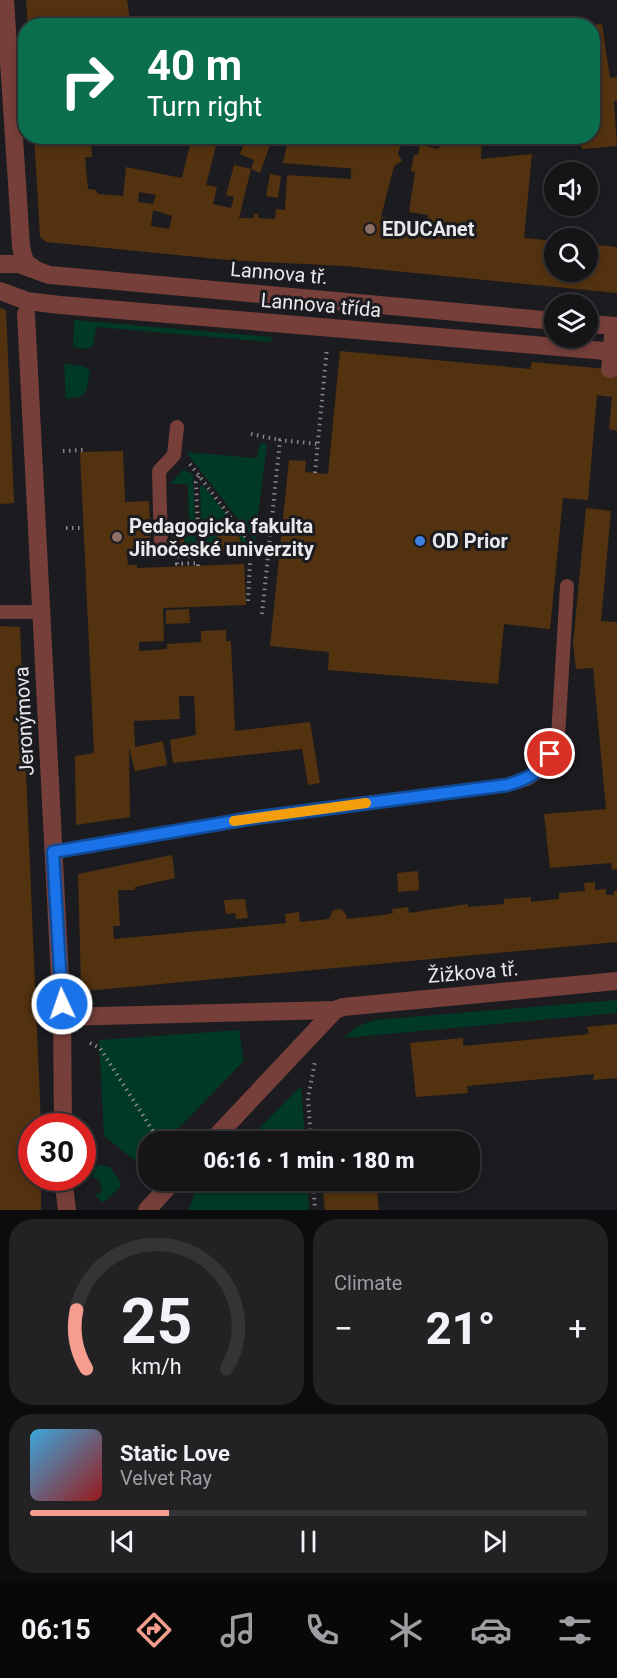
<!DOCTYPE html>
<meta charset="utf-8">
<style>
:root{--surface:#151417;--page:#222124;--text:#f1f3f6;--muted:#9d9ea1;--line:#343336;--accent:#f59d8e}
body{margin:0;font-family:Roboto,sans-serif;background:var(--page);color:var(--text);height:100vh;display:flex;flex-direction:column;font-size:22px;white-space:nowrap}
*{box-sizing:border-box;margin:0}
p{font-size:20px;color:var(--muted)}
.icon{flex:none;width:33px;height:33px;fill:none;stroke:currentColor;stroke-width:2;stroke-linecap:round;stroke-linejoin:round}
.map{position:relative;height:1210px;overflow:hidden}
.drawer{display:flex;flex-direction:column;gap:9px;padding:9px;background:#0c0b0d;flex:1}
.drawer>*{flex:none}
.hud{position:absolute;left:18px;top:18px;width:582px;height:126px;border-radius:24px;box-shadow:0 3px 9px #0003,0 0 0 2px var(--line);background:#0b6e4f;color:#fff;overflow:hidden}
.controls{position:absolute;left:544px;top:162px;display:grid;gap:12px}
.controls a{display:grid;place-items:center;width:54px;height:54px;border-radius:50%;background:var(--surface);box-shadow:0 3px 9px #0003,0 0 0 2px var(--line);font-size:30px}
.speed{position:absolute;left:18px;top:1113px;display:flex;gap:12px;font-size:30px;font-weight:700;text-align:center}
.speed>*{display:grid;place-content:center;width:78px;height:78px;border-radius:50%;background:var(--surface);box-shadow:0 3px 9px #0003,0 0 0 2px var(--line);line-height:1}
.speed .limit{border:9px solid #d22;background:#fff;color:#111}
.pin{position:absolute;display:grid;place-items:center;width:51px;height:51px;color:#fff;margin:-26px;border:3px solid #fff;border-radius:50%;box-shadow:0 2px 6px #0007}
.me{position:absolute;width:66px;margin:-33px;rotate:357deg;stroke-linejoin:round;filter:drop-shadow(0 0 4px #0008)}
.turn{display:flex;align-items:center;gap:21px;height:126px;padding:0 30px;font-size:27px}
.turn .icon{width:78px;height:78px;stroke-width:2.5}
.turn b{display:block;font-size:42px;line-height:51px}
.big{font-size:45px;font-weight:800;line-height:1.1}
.drawer .widget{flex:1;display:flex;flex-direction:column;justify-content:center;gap:9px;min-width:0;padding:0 21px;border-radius:24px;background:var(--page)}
.drawer .dial{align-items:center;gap:0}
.dial svg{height:156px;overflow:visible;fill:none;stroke:var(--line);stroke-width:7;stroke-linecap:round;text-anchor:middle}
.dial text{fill:var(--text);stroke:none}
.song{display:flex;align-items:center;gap:18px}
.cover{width:72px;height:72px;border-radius:9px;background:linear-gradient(135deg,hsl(200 70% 55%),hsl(0 70% 35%))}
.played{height:6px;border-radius:3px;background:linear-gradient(90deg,var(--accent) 25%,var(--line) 25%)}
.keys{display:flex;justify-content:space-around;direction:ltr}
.heat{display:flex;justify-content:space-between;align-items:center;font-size:33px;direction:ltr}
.drawer .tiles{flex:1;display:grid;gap:9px;grid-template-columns:1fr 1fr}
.widget:last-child{grid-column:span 2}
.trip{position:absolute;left:138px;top:1131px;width:342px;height:60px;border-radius:24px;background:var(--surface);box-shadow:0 3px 9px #0003,0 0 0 2px var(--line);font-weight:800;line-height:60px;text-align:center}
.dock{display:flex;height:96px;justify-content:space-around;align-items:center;background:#080809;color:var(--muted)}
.dock .icon{width:42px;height:42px}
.dock .active{color:var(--accent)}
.dock b{font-size:27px;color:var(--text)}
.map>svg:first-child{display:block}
.green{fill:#003926}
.building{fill:#53320f;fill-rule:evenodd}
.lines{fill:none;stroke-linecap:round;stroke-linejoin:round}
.path{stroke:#87878a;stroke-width:4;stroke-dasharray:1.5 4.5;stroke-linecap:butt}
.service{stroke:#763f3a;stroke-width:14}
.pedestrian{stroke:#763f3a;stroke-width:18}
.minor{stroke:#763f3a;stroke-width:18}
.route-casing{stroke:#114b97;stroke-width:15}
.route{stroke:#1a73e8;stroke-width:10}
.slow{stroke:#f59e0b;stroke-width:10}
.education-dot{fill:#8d6e63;stroke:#1c1b1f;stroke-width:2}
.shop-dot{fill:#3f7fe0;stroke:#1c1b1f;stroke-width:2}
.labels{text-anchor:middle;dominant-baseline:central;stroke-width:6;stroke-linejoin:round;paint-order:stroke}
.poi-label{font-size:20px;font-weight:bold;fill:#e9e9ec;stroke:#1c1b1f;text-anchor:start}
.street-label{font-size:20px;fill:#e9e9ec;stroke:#1c1b1f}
</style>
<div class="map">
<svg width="617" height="1210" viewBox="0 0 617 1210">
<rect width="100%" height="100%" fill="#1c1b1f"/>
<g class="green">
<polygon points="74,320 272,337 271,342 96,327 93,346 85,349 73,347"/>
<polygon points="64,364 84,366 90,371 86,392 80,397 66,399"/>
<polygon points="260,443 267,444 255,541 186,452 257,458"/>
<polygon points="183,470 193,474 196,546 184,547 184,524 189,523 188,484 170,484"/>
<polygon points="203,485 249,543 242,544 238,534 225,530 216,537 214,545 202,546 200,486"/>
<polygon points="617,1000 617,1013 344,1038 356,1027 374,1020"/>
<polygon points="239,1030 244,1061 166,1141 148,1142 148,1159 142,1166 104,1136 99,1040"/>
<polygon points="301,1086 305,1141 247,1141"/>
<polygon points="98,1165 110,1167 120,1181 120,1187 103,1203 95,1194 102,1193 99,1179 92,1178 94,1169"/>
<polygon points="208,1181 307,1181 309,1210 188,1210 195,1194"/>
</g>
<g class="building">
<polygon points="26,0 127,0 131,26 28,26"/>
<polygon points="602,24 610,78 617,77 617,101 614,101 617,146 582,149 579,136 592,136 592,25"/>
<path d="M 34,136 L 84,136 L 85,142 L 91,143 L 92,157 L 85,157 L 88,189 L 96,190 L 98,194 L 123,196 L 126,167 L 182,178 L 192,136 L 218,138 L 206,185 L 217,187 L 213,204 L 231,208 L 234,197 L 226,195 L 234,165 L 251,169 L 239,218 L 254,218 L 254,214 L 258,214 L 258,218 L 275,219 L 276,209 L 285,210 L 287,175 L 351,179 L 351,168 L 357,169 L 283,163 L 289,136 L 403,136 L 398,154 L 402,161 L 394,166 L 381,217 L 427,221 L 428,215 L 409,212 L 415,172 L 411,171 L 414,155 L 418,155 L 420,145 L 439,149 L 441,136 L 482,136 L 481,159 L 532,154 L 524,238 L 555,241 L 555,272 L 588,272 L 588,244 L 617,247 L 617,293 L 344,266 L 227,260 L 46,242 L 40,237 ZM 139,192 L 156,195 L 153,204 L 138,202 ZM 153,210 L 172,216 L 169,229 L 151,226 Z"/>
<polygon points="247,136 273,136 260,173 251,169 254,160 240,154"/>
<polygon points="270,174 281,176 278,198 266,196"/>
<polygon points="0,308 6,310 14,503 0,504"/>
<polygon points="340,351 530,369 532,362 617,370 617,431 609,429 612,397 597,395 588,500 563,498 550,629 504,624 498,684 328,670 329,652 270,646 289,460 306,461 305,472 328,474"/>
<polygon points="123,451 125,502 149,501 151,550 152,554 127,555 128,565 137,565 137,568 244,564 246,605 163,608 164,641 139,642 139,651 167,649 167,644 201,642 201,631 226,630 226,641 231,641 235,731 310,722 320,783 308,785 302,749 173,763 170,740 196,735 194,696 179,696 180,719 134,721 135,747 163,741 167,765 135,771 129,748 130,817 76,825 75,756 94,753 80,452"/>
<polygon points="586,508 611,511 601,621 617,622 617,869 612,870 611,863 550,868 544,814 606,809 593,668 576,669 573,644"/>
<polygon points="172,524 184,524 184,547 214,545 219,533 232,531 238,534 242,544 249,543 249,551 153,557 153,548 173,547"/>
<polygon points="189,609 190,623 166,624 166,610"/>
<polygon points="0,626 20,627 41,1126 32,1126 32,1178 41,1178 41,1210 0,1210"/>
<polygon points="172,855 175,878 135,887 135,890 118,890 120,926 113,926 114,939 286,923 285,914 299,912 300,922 329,919 333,910 341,909 346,914 347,919 384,915 393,913 392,909 408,907 409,913 468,904 468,907 504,904 504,899 531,897 531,902 559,899 559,893 585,891 584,883 595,882 595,890 606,889 606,895 614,895 614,891 617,891 617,942 86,991 81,984 78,874"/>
<polygon points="418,871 419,890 398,892 397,873"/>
<polygon points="245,899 248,918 236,919 235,913 226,914 224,900"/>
<polygon points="617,1024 617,1078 593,1080 594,1074 467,1086 468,1093 416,1097 410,1043 463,1038 463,1046 589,1034 587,1027"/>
<polygon points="322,1180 376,1180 379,1210 325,1210"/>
</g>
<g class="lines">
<g class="path">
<polyline points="251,434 280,440"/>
<polyline points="63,451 83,450"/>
<polyline points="190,464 251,544 248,601"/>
<polyline points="315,473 327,348"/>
<polyline points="66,528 84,528"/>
<polyline points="198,566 198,563 177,564 177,557 199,556 196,482 199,476"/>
<polyline points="262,614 280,440 318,444"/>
<polyline points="90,1043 100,1048 160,1142"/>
<polyline points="311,1142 308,1098 315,1062"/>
<polyline points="313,1180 315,1210"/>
</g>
<g class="service">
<polyline points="161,546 159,471 174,455 177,427"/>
<polyline points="0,612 40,612"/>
<polyline points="53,852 253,818 507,785 527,779 541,770 558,737 567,586"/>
</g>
<g class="pedestrian">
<polyline points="18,199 21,247 25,262 35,269"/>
<polyline points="0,264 19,264 49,275 72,277 555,321"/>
<polyline points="0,291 27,301 60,305 617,352"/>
<polyline points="588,324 617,326"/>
<polyline points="610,369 614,326"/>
</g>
<g class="minor">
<polyline points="5,0 18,199"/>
<polyline points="26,314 62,1017 63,1126"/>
<polyline points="62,1017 335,1010 343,1007 617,981"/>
<polyline points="211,1142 335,1010"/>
<polyline points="63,1178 67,1210"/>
<polyline points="147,1210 174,1180"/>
</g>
</g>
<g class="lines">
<defs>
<path id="route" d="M 62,1004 L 53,852 L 253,818 L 507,785 C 527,779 541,773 550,754"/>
</defs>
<use href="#route" class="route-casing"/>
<use href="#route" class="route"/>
<polyline class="slow" points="234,821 366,803"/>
</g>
<g class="education-dot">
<circle cx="370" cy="229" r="6"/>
<circle cx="117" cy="537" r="6"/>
</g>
<circle class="shop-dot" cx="420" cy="541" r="6"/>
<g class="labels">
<g class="poi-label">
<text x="382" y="229">EDUCAnet</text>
<text x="129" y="526">Pedagogicka fakulta<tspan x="129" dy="23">Jihočeské univerzity</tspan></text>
<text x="432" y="541">OD Prior</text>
</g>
<g class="street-label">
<text transform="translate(279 273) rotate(5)">Lannova tř.</text>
<text transform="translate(321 305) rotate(5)">Lannova třída</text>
<text transform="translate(24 721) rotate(-93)">Jeronýmova</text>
<text transform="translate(473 972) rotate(-5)">Žižkova tř.</text>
</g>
</g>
</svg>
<div class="controls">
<a><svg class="icon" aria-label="sound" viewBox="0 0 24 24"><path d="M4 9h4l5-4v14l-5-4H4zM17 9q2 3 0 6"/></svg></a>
<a><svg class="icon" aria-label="search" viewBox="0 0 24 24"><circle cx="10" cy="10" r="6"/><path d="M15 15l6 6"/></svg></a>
<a><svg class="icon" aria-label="layers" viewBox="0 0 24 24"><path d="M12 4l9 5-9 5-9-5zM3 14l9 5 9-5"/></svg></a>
</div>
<div class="speed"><div class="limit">30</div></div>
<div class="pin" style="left:550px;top:754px;background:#d93025"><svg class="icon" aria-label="arrive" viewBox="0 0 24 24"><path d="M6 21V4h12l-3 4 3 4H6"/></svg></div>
<svg class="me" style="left:62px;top:1004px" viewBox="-20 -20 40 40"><circle r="17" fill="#1a73e8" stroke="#fff" stroke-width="3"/><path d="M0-11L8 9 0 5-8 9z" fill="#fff"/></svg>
<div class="trip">06:16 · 1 min · 180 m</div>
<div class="hud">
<div class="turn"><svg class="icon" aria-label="right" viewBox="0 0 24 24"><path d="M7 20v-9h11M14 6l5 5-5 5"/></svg><div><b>40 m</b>Turn right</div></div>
</div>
</div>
<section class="drawer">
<div class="tiles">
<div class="widget dial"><svg viewBox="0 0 100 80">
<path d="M14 69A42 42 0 1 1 86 69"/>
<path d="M14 69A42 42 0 0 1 9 39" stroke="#f59d8e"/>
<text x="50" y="56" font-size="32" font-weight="700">25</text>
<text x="50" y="72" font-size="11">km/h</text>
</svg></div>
<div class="widget"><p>Climate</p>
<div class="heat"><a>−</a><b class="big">21°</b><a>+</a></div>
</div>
<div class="widget">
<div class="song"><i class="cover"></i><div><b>Static Love</b><p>Velvet Ray</p></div></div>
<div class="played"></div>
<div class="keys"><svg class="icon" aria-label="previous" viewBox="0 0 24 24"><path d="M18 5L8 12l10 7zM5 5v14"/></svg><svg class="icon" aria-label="pause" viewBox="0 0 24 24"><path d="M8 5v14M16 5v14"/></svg><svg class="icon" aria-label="next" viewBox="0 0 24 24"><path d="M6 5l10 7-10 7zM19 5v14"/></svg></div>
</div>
</div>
</section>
<nav class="dock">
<b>06:15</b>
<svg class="icon active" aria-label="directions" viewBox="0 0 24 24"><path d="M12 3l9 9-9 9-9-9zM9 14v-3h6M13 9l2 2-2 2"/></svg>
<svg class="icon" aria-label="music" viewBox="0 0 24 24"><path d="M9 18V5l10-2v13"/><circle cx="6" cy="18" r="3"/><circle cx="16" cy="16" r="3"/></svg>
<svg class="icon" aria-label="phone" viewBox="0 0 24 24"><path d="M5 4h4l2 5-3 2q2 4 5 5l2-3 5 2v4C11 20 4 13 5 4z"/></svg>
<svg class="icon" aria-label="climate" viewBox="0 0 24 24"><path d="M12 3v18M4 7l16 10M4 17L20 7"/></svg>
<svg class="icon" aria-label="car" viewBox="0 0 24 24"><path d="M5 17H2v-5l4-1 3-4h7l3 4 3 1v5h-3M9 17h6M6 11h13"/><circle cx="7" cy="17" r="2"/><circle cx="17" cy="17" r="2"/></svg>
<svg class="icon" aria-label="filters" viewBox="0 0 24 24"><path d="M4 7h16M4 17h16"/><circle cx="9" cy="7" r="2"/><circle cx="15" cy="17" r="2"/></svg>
</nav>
